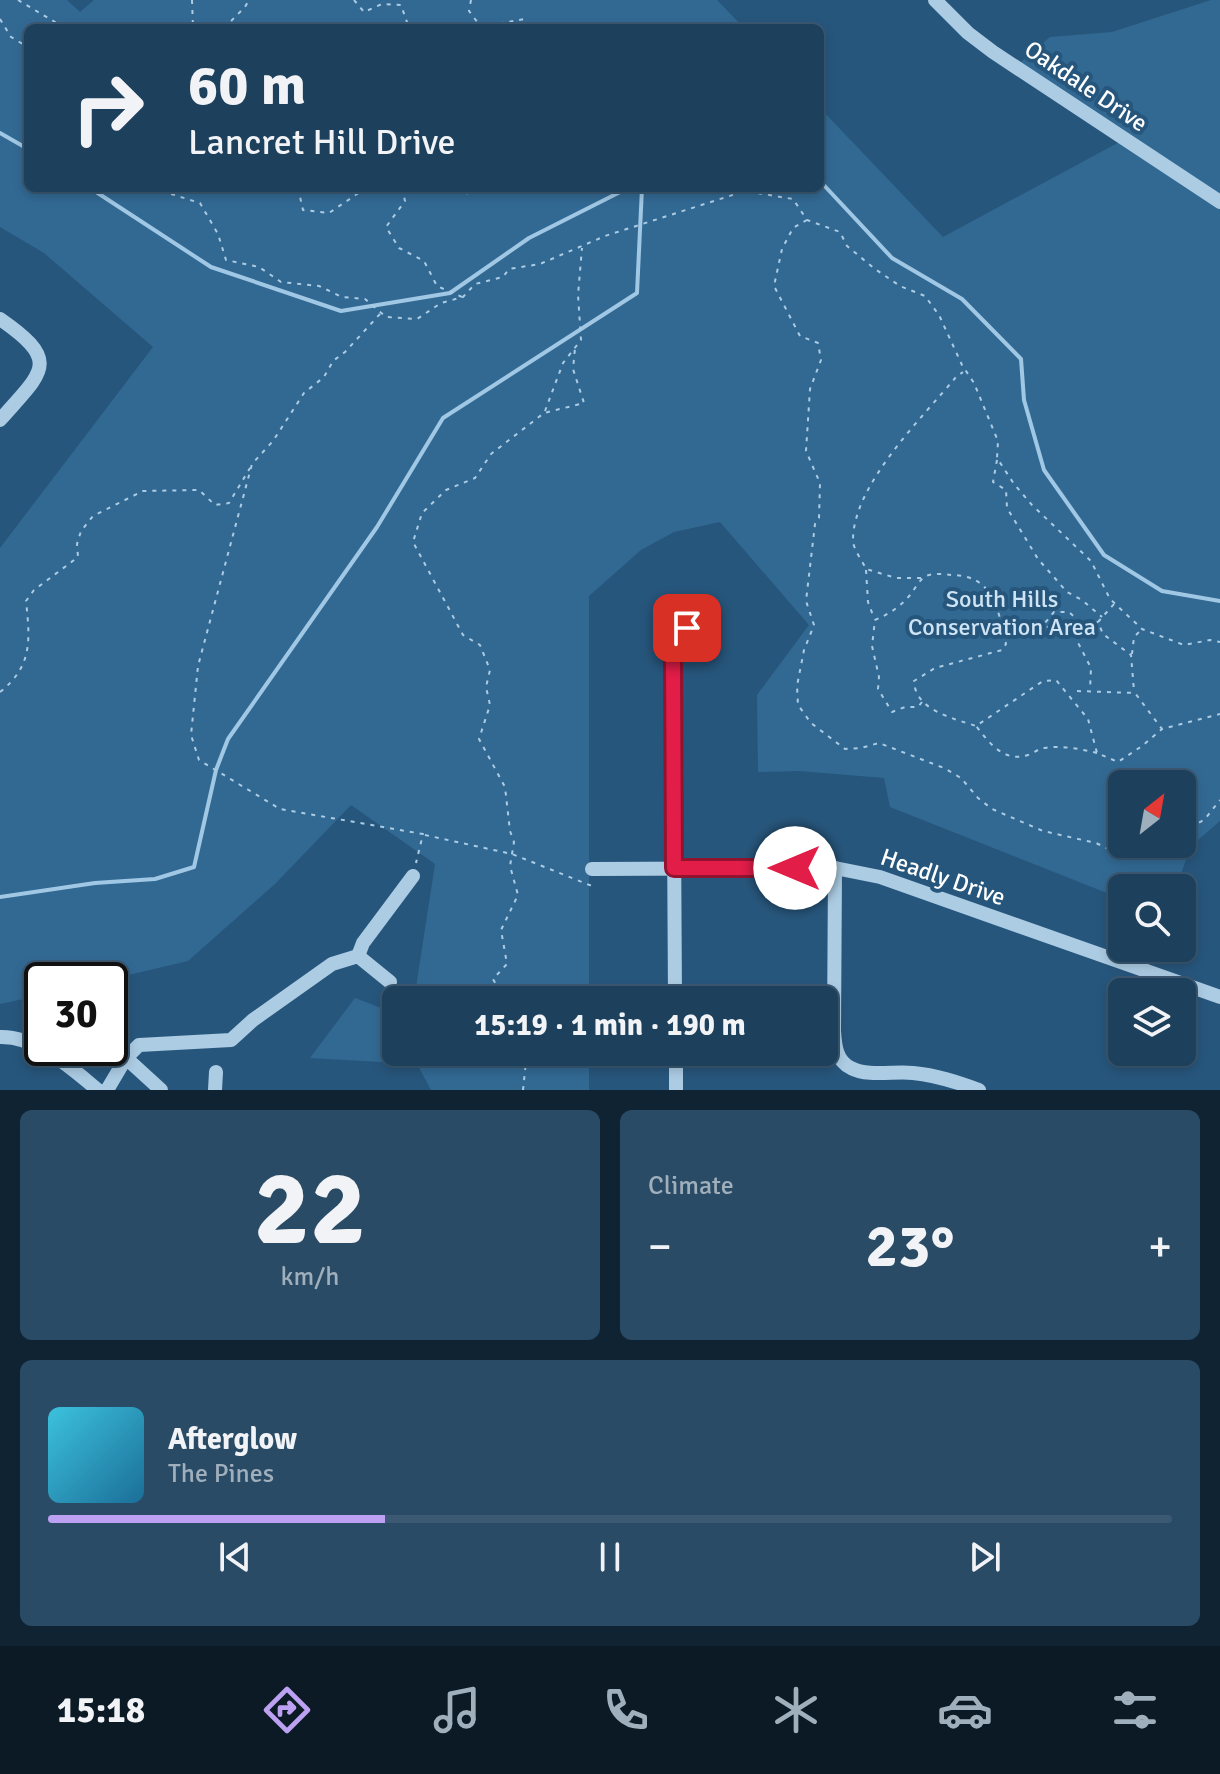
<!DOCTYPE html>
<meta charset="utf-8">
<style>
:root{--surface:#1d405d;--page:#2a4b66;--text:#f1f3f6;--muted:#a0afbc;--line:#3b5972;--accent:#bca0f2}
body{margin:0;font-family:Signika,sans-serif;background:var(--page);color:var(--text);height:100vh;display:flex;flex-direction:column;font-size:30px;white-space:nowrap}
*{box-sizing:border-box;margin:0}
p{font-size:26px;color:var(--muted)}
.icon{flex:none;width:44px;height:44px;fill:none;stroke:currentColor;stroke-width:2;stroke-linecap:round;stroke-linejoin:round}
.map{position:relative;height:1090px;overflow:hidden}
.drawer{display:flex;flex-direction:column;gap:20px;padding:20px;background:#102333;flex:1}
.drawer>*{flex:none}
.hud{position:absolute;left:24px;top:24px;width:800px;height:168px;border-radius:12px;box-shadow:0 4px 12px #0003,0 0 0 2px var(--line);background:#1d405d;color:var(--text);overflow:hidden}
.needle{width:52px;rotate:31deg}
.fabs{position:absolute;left:1108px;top:770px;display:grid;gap:16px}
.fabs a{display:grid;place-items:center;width:88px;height:88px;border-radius:12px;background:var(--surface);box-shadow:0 4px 12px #0003,0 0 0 2px var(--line);font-size:40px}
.speed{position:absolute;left:24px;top:962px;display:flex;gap:16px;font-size:40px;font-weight:700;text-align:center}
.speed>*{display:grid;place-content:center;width:104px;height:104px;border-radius:50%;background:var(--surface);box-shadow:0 4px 12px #0003,0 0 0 2px var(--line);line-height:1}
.speed .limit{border:4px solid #111;border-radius:12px;background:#fff;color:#111}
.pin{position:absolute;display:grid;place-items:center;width:68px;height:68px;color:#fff;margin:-34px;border-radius:16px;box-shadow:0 4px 12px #0006}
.me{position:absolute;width:88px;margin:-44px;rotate:270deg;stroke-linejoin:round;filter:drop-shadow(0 0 6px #0008)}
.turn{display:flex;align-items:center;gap:28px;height:168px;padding:0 32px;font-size:36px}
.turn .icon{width:104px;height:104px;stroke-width:2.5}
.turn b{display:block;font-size:56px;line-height:68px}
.big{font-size:60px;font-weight:700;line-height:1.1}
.drawer .card{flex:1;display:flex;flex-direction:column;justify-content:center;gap:12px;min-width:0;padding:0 28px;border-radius:12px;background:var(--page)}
.drawer .dial{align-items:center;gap:0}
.dial b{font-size:104px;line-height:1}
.song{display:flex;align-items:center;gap:24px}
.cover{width:96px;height:96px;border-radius:12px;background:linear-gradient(135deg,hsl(190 70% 55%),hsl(200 70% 35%))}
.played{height:8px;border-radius:4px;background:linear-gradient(90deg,var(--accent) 30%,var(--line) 30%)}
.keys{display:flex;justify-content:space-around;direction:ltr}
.heat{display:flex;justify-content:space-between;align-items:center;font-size:44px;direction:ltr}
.drawer .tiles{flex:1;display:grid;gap:20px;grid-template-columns:1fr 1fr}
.card:last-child{grid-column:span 2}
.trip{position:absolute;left:382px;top:986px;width:456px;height:80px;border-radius:12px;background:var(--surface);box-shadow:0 4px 12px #0003,0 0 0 2px var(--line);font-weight:700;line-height:80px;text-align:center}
.tabs{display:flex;height:128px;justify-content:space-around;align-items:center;background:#0c1a25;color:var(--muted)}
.tabs .icon{width:56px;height:56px}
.tabs .selected{color:var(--accent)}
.tabs b{font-size:36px;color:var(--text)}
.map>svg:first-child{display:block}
.green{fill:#326993;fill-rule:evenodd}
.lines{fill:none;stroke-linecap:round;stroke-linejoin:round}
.stream{stroke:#a0c8e5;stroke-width:4}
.path{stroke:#accce4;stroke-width:2;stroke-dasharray:4 6;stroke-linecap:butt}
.minor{stroke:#accce4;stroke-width:14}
.route-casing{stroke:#92132f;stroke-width:20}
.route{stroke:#e11d48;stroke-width:14}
.labels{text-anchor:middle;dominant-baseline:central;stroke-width:8;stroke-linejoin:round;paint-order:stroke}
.street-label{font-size:24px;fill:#fff;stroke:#27567c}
.park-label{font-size:24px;fill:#cee4f4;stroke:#27567c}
</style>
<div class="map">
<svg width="1220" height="1090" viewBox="0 0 1220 1090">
<rect width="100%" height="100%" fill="#27567c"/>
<g class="green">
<path d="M 0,0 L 67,0 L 80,12 L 94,0 L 717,0 L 744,28 L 28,28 L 28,188 L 820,188 L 820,108 L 943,237 L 1125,139 L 1016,66 L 1050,37 L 1112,32 L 1211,0 L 1220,0 L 1220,821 L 1191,846 L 1178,882 L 1164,877 L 1154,888 L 1122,888 L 1122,899 L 890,807 L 884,778 L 799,771 L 758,772 L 757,695 L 809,625 L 720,522 L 674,532 L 641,550 L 589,596 L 589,1000 L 410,1000 L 415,994 L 435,864 L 351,805 L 275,884 L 188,961 L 107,980 L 42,980 L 42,995 L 0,1004 L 0,548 L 153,347 L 44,253 L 0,227 ZM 1122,784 L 1182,784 L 1182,844 L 1122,844 Z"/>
<polygon points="355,998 384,1009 396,1010 396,1052 589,1052 589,1090 431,1090 417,1064 310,1058"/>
</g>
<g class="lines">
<g class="stream">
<polyline points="0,133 28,149"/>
<polyline points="820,181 892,258 962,299 1021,359 1024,400 1044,470 1104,555 1162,591 1220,601"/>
<polyline points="90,188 211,267 341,311 450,293 529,238 628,188"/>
<polyline points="0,897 95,883 155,879 194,867 216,770 228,739 377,527 443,418 637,293 642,188"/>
</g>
<g class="path">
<polyline points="18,0 65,28"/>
<polyline points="192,0 193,28"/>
<polyline points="354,0 364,12 382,4 401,5 408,25 405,28"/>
<polyline points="471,0 469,11 481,27 524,19 530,28"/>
<polyline points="0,19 11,37 28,47"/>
<polyline points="224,28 245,7 249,0"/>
<polyline points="152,188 200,203 218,234 226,260 259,267 281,282 319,286 342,297 365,299 386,317 417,319 441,303 463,297 475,284 503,277 509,269 540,264 605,236 745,191 793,199 807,220 840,232 847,246 875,269 900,286 925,296 939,315 962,365 974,383 998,441 997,458 1014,484 1032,505 1091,561 1110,599 1142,629 1184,645 1210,640 1220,642"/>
<polyline points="298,188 303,210 329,213 366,188"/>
<polyline points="402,188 405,201 386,227 399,248 424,261 437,286 462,297"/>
<polyline points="459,188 465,194 485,188"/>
<polyline points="807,220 793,228 782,249 774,286 800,336 818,343 821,360 810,389 806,451 820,483 819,518 815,524 806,601 814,625 804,650 797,686 798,705 811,723 845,749 861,748 879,743 944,768 961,778 978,798 992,809 1043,831 1096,843 1117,853 1129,853 1140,844"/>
<polyline points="380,314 345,352 333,361 324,377 304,393 273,441 252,464 198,666 191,735 199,760 280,809 423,834 416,863"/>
<polyline points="545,411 563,363 581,340 578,295 582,248"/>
<polyline points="997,460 993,482 1006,490 1007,508 1038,559 1067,592 1082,600 1102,617"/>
<polyline points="866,570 868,602 874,618"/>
<path d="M 921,578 L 896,578 L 866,569 C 862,560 853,549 853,540 C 853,485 922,418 956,377 L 963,372"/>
<polyline points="1098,622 1114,604"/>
<polyline points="1085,627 1098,622 1103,634 1131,655 1134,691"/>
<polyline points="1072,631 1085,627 1069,612 1054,612 1044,624 1050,629 1072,631 1091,668 1090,690"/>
<polyline points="1132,654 1134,637 1140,631"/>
<polyline points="1077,691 1135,693 1162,729 1220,714"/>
<path d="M 0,692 C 33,666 30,639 26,601 L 34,590 L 78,557 L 77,544 L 81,531 L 93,516 L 143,491 L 199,490 L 215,505 L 229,503 L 250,468"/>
<path d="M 922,702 L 918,707 L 905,707 L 892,712 L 878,689 L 879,677 L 872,646 L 875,620 C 889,614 900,607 910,595 C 915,589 919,580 926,576 C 933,573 943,574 951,575 C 993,575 998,608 1006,644 L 1002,650 L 935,668 L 914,681 C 915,710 952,718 976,726"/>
<path d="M 1097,753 C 1080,749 1062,745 1045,748 C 1039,748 1034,753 1028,755 C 1003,763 989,742 976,726 L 1043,681 L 1056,680 L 1088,719 L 1097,753 L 1118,762 L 1142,746 L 1162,729"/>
<polyline points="1182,833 1205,819 1220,800"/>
<polyline points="425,835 512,854 592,886"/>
<polyline points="505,1000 493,979 507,964 501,930 518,895 510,866 514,842 510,831 505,787 479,739 490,705 486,687 490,670 480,645 463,635 413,542 422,513 446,490 475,478 491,454 544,413 584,403 573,369 575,348"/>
<polyline points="523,1090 527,1052"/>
</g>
<g class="minor">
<polyline points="935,0 968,33 993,52 1220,202"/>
<path d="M 0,319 C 62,362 43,371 0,420"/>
<path d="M 835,868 L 834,1031 C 835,1045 836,1061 851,1068 C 868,1077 894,1071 913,1073 C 936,1075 957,1082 979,1090"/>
<polyline points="592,869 835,868 880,877 1220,997"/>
<polyline points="358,956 363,943 413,876"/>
<polyline points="675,1000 673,658 679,638 687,628"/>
<path d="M 0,1037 C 37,1036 71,1068 98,1090"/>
<polyline points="676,1052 676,1090"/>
<polyline points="126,1058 139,1045 231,1040 253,1020 332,964 358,956 390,982"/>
<polyline points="107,1090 126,1058 161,1090"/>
<polyline points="215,1090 216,1072"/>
</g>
</g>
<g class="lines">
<defs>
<polyline id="route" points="687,628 679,638 673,658 674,868 795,868"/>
</defs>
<use href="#route" class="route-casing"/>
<use href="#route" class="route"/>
</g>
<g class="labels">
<g class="street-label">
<text transform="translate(1086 86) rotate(34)">Oakdale Drive</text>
<text transform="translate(943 877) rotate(19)">Headly Drive</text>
</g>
<g class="park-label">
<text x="1002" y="599">South Hills<tspan x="1002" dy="28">Conservation Area</tspan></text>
</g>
</g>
</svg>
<div class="fabs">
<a><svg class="needle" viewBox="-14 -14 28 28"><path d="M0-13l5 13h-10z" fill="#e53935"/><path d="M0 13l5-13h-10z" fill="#a0afbc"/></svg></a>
<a><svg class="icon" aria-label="search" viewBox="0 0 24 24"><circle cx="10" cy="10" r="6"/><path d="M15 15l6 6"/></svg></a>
<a><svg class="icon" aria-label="layers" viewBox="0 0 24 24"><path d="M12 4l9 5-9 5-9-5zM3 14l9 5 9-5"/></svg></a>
</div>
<div class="speed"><div class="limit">30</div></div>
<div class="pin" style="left:687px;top:628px;background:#d93025"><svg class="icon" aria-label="arrive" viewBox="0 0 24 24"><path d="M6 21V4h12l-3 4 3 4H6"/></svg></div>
<svg class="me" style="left:795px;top:868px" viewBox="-20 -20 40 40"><circle r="19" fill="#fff"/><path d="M0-13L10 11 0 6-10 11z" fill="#e11d48"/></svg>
<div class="trip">15:19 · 1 min · 190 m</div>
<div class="hud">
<div class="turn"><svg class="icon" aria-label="right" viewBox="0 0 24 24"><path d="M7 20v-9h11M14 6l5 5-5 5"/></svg><div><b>60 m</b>Lancret Hill Drive</div></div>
</div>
</div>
<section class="drawer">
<div class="tiles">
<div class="card dial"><b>22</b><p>km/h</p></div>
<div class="card"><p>Climate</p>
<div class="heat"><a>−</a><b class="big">23°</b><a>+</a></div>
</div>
<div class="card">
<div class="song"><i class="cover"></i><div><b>Afterglow</b><p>The Pines</p></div></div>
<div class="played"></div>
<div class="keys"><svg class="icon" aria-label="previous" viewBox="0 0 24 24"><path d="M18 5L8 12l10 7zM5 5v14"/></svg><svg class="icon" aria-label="pause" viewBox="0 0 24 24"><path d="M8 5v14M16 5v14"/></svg><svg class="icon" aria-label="next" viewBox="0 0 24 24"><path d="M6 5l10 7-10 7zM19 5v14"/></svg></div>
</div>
</div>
</section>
<nav class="tabs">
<b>15:18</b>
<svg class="icon selected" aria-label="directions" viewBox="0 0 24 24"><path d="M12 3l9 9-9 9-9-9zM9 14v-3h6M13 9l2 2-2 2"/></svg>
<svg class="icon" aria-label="music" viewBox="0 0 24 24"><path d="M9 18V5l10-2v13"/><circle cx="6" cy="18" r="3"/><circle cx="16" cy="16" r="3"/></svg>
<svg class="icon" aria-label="phone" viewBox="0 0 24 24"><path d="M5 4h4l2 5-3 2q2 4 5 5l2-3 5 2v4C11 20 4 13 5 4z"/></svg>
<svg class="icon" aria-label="climate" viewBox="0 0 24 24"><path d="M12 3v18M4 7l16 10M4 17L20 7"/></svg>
<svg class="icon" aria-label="car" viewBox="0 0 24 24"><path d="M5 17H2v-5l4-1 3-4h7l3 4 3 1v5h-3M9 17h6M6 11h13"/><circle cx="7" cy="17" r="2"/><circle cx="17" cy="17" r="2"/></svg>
<svg class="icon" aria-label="filters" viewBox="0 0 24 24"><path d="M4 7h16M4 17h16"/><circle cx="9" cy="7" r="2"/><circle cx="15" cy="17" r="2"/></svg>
</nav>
